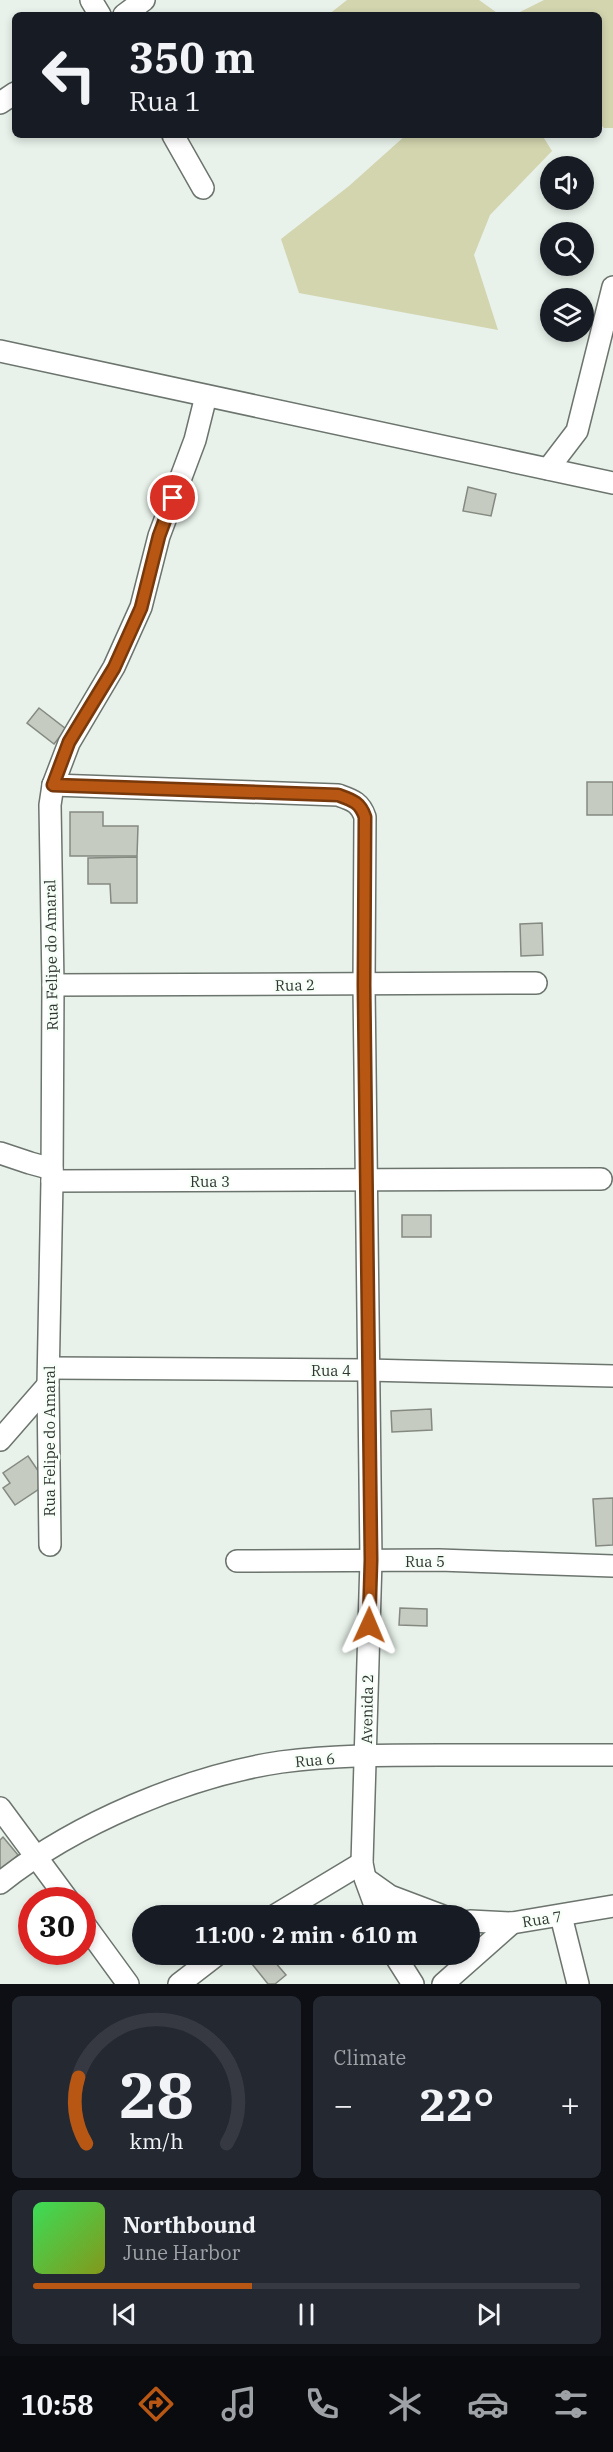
<!DOCTYPE html>
<meta charset="utf-8">
<style>
:root{--surface:#171b24;--page:#242831;--text:#f1f3f6;--muted:#9ea1a6;--line:#363941;--accent:#b75713}
body{margin:0;font-family:"IBM Plex Serif",serif;background:var(--page);color:var(--text);height:100vh;display:flex;flex-direction:column;font-size:22px;white-space:nowrap}
*{box-sizing:border-box;margin:0}
p{font-size:20px;color:var(--muted)}
.icon{flex:none;width:33px;height:33px;fill:none;stroke:currentColor;stroke-width:2;stroke-linecap:round;stroke-linejoin:round}
.map{position:relative;height:1984px;overflow:hidden}
.sheet{display:flex;flex-direction:column;gap:12px;padding:12px;background:#0d0f14;flex:1}
.sheet>*{flex:none}
.hud{position:absolute;left:12px;top:12px;width:590px;height:126px;border-radius:9px;box-shadow:0 3px 9px #0003;background:#171b24;color:var(--text);overflow:hidden}
.buttons{position:absolute;left:540px;top:156px;display:grid;gap:12px}
.buttons a{display:grid;place-items:center;width:54px;height:54px;border-radius:50%;background:var(--surface);box-shadow:0 3px 9px #0003;font-size:30px}
.speed{position:absolute;left:18px;top:1887px;display:flex;gap:12px;font-size:30px;font-weight:700;text-align:center}
.speed>*{display:grid;place-content:center;width:78px;height:78px;border-radius:50%;background:var(--surface);box-shadow:0 3px 9px #0003;line-height:1}
.speed .limit{border:9px solid #d22;background:#fff;color:#111}
.pin{position:absolute;display:grid;place-items:center;width:51px;height:51px;color:#fff;margin:-26px;border:3px solid #fff;border-radius:50%;box-shadow:0 2px 6px #0007}
.me{position:absolute;width:66px;margin:-33px;rotate:1deg;stroke-linejoin:round;filter:drop-shadow(0 0 4px #0008)}
.turn{display:flex;align-items:center;gap:21px;height:126px;padding:0 18px;font-size:27px}
.turn .icon{width:78px;height:78px;stroke-width:2.5}
.turn b{display:block;font-size:42px;line-height:51px}
.big{font-size:45px;font-weight:800;line-height:1.1}
.sheet .widget{flex:1;display:flex;flex-direction:column;justify-content:center;gap:9px;min-width:0;padding:0 21px;border-radius:9px;background:var(--page)}
.sheet .dial{align-items:center;gap:0}
.dial svg{height:156px;overflow:visible;fill:none;stroke:var(--line);stroke-width:7;stroke-linecap:round;text-anchor:middle}
.dial text{fill:var(--text);stroke:none}
.song{display:flex;align-items:center;gap:18px}
.cover{width:72px;height:72px;border-radius:9px;background:linear-gradient(135deg,hsl(130 70% 55%),hsl(70 70% 35%))}
.played{height:6px;border-radius:3px;background:linear-gradient(90deg,var(--accent) 40%,var(--line) 40%)}
.keys{display:flex;justify-content:space-around;direction:ltr}
.heat{display:flex;justify-content:space-between;align-items:center;font-size:33px;direction:ltr}
.sheet .tiles{flex:1;display:grid;gap:12px;grid-template-columns:1fr 1fr}
.widget:last-child{grid-column:span 2}
.trip{position:absolute;left:132px;top:1905px;width:348px;height:60px;border-radius:30px;background:var(--surface);box-shadow:0 3px 9px #0003;font-weight:800;line-height:60px;text-align:center}
.dock{display:flex;height:96px;justify-content:space-around;align-items:center;background:#090b0e;color:var(--muted)}
.dock .icon{width:42px;height:42px}
.dock .current{color:var(--accent)}
.dock b{font-size:27px;color:var(--text)}
.map>svg:first-child{display:block}
.green{fill:#d2d5ae}
.building{fill:#c6cbc2;stroke:#858a81;stroke-width:1.5}
.lines{fill:none;stroke-linecap:round;stroke-linejoin:round}
.minor-casing{stroke:#6c746e;stroke-width:24}
.minor{stroke:#fff;stroke-width:21}
.route-casing{stroke:#77390c;stroke-width:15}
.route{stroke:#b75713;stroke-width:10}
.labels{text-anchor:middle;dominant-baseline:central;stroke-width:4.5;stroke-linejoin:round;paint-order:stroke}
.street-label{font-size:15px;fill:#313532;stroke:#f5fff7}
</style>
<div class="map">
<svg width="613" height="1984" viewBox="0 0 613 1984">
<rect width="100%" height="100%" fill="#e8f1ea"/>
<g class="green">
<polygon points="347,0 479,0 500,15 328,15"/>
<polygon points="544,0 613,0 613,128 604,128 599,123 598,15 514,15"/>
<polygon points="406,135 542,135 552,151 490,215 474,255 498,330 299,293 281,239 349,186"/>
</g>
<g class="building">
<polygon points="468,487 496,494 491,516 463,511"/>
<polygon points="39,708 66,729 54,744 27,723"/>
<rect x="587" y="782" width="26" height="33"/>
<polygon points="70,812 103,812 103,826 138,826 137,856 70,856"/>
<polygon points="137,857 137,903 111,903 110,884 88,884 88,858"/>
<polygon points="542,923 543,955 521,956 520,924"/>
<rect x="402" y="1215" width="29" height="22"/>
<polygon points="431,1409 432,1430 392,1432 391,1411"/>
<polygon points="28,1456 41,1475 42,1487 15,1505 3,1488 10,1483 3,1473"/>
<polygon points="613,1498 613,1545 596,1546 593,1499"/>
<polygon points="400,1608 427,1609 427,1626 399,1625"/>
<polygon points="3,1837 18,1855 0,1871 0,1840"/>
<polygon points="244,1954 268,1954 286,1975 275,1984 268,1984"/>
</g>
<g class="lines">
<defs>
<g id="minor">
<polyline points="91,0 100,15"/>
<polyline points="124,15 144,0"/>
<polyline points="0,103 15,93"/>
<polyline points="173,135 203,188"/>
<polyline points="0,351 613,483"/>
<polyline points="548,469 577,431 613,287"/>
<path d="M 53,785 L 338,795 C 352,800 360,802 365,817 L 364,985 L 371,1560 L 362,1863 L 365,1878 L 379,1916"/>
<polyline points="53,985 536,983"/>
<polyline points="0,1153 30,1163 52,1169"/>
<polyline points="52,1181 601,1179"/>
<polyline points="49,1368 367,1370 613,1376"/>
<polyline points="0,1440 48,1385"/>
<polyline points="50,1545 48,1385 52,1181 53,985 50,805 53,785 69,743 114,667 141,607 159,536 195,440 206,396"/>
<polyline points="237,1561 439,1560 613,1566"/>
<polyline points="0,1808 68,1900"/>
<polyline points="366,1879 390,1896 443,1916"/>
<path d="M 0,1883 C 74,1824 187,1776 281,1762 C 334,1755 387,1755 440,1755 C 498,1755 555,1755 613,1755"/>
<polyline points="274,1916 362,1863"/>
<polyline points="561,1916 578,1984"/>
<polyline points="82,1921 128,1984"/>
<polyline points="470,1921 512,1923 613,1906"/>
<polyline points="394,1954 413,1984"/>
<polyline points="179,1984 218,1954"/>
<polyline points="443,1984 512,1923"/>
</g>
</defs>
<use href="#minor" class="minor-casing"/>
<use href="#minor" class="minor"/>
</g>
<g class="lines">
<defs>
<path id="route" d="M 173,498 L 159,536 L 141,608 L 114,668 L 69,742 L 53,785 L 338,795 C 352,800 360,802 365,817 L 364,985 L 371,1560 L 369,1625"/>
</defs>
<use href="#route" class="route-casing"/>
<use href="#route" class="route"/>
</g>
<g class="labels">
<g class="street-label">
<text transform="translate(51 955) rotate(-91)">Rua Felipe do Amaral</text>
<text transform="translate(295 985) rotate(-1)">Rua 2</text>
<text x="210" y="1181">Rua 3</text>
<text x="331" y="1370">Rua 4</text>
<text transform="translate(49 1441) rotate(-90)">Rua Felipe do Amaral</text>
<text x="425" y="1561">Rua 5</text>
<text transform="translate(367 1709) rotate(-89)">Avenida 2</text>
<text transform="translate(315 1760) rotate(-5)">Rua 6</text>
<text transform="translate(542 1919) rotate(-9)">Rua 7</text>
</g>
</g>
</svg>
<div class="buttons">
<a><svg class="icon" aria-label="sound" viewBox="0 0 24 24"><path d="M4 9h4l5-4v14l-5-4H4zM17 9q2 3 0 6"/></svg></a>
<a><svg class="icon" aria-label="search" viewBox="0 0 24 24"><circle cx="10" cy="10" r="6"/><path d="M15 15l6 6"/></svg></a>
<a><svg class="icon" aria-label="layers" viewBox="0 0 24 24"><path d="M12 4l9 5-9 5-9-5zM3 14l9 5 9-5"/></svg></a>
</div>
<div class="speed"><div class="limit">30</div></div>
<div class="pin" style="left:173px;top:498px;background:#d93025"><svg class="icon" aria-label="arrive" viewBox="0 0 24 24"><path d="M6 21V4h12l-3 4 3 4H6"/></svg></div>
<svg class="me" style="left:369px;top:1625px" viewBox="-20 -20 40 40"><path d="M0-17L14 15 0 8-14 15z" fill="#b75713" stroke="#fff" stroke-width="4"/></svg>
<div class="trip">11:00 · 2 min · 610 m</div>
<div class="hud">
<div class="turn"><svg class="icon" aria-label="left" viewBox="0 0 24 24"><path d="M17 20v-9H6M10 6l-5 5 5 5"/></svg><div><b>350 m</b>Rua 1</div></div>
</div>
</div>
<section class="sheet">
<div class="tiles">
<div class="widget dial"><svg viewBox="0 0 100 80">
<path d="M14 69A42 42 0 1 1 86 69"/>
<path d="M14 69A42 42 0 0 1 10 35" stroke="#b75713"/>
<text x="50" y="56" font-size="32" font-weight="700">28</text>
<text x="50" y="72" font-size="11">km/h</text>
</svg></div>
<div class="widget"><p>Climate</p>
<div class="heat"><a>−</a><b class="big">22°</b><a>+</a></div>
</div>
<div class="widget">
<div class="song"><i class="cover"></i><div><b>Northbound</b><p>June Harbor</p></div></div>
<div class="played"></div>
<div class="keys"><svg class="icon" aria-label="previous" viewBox="0 0 24 24"><path d="M18 5L8 12l10 7zM5 5v14"/></svg><svg class="icon" aria-label="pause" viewBox="0 0 24 24"><path d="M8 5v14M16 5v14"/></svg><svg class="icon" aria-label="next" viewBox="0 0 24 24"><path d="M6 5l10 7-10 7zM19 5v14"/></svg></div>
</div>
</div>
</section>
<nav class="dock">
<b>10:58</b>
<svg class="icon current" aria-label="directions" viewBox="0 0 24 24"><path d="M12 3l9 9-9 9-9-9zM9 14v-3h6M13 9l2 2-2 2"/></svg>
<svg class="icon" aria-label="music" viewBox="0 0 24 24"><path d="M9 18V5l10-2v13"/><circle cx="6" cy="18" r="3"/><circle cx="16" cy="16" r="3"/></svg>
<svg class="icon" aria-label="phone" viewBox="0 0 24 24"><path d="M5 4h4l2 5-3 2q2 4 5 5l2-3 5 2v4C11 20 4 13 5 4z"/></svg>
<svg class="icon" aria-label="climate" viewBox="0 0 24 24"><path d="M12 3v18M4 7l16 10M4 17L20 7"/></svg>
<svg class="icon" aria-label="car" viewBox="0 0 24 24"><path d="M5 17H2v-5l4-1 3-4h7l3 4 3 1v5h-3M9 17h6M6 11h13"/><circle cx="7" cy="17" r="2"/><circle cx="17" cy="17" r="2"/></svg>
<svg class="icon" aria-label="filters" viewBox="0 0 24 24"><path d="M4 7h16M4 17h16"/><circle cx="9" cy="7" r="2"/><circle cx="15" cy="17" r="2"/></svg>
</nav>
